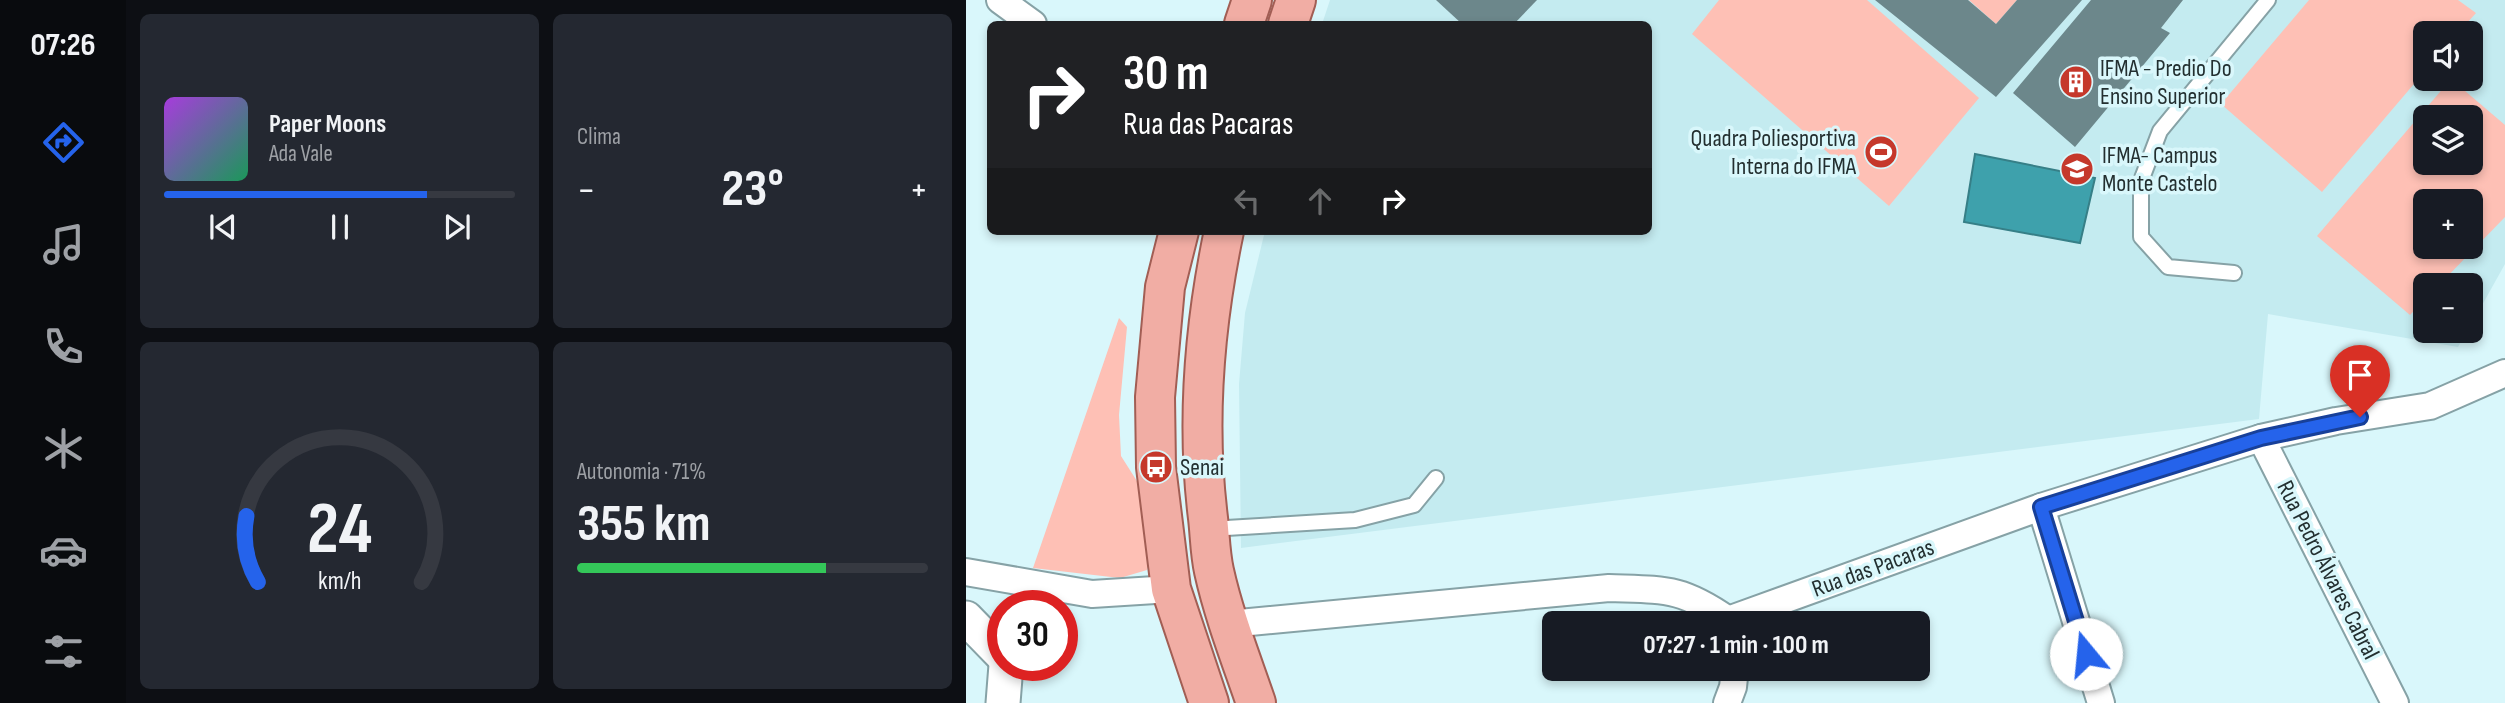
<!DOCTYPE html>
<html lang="pt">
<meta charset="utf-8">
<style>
:root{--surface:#171b24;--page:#242831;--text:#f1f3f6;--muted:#9ea1a6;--line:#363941;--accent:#2563eb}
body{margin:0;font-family:"Sofia Sans Condensed",sans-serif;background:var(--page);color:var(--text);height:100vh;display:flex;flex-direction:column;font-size:26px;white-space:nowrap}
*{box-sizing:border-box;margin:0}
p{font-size:23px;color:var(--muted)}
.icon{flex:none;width:38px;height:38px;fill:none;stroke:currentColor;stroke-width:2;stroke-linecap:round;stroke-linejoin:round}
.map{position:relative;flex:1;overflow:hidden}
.drawer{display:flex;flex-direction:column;gap:14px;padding:14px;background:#0d0f14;width:840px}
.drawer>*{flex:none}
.guide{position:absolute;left:21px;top:21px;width:665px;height:214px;border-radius:10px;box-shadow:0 4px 10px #0003;background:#202124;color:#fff;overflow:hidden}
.controls{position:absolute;left:1447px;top:21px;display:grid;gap:14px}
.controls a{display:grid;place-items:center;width:70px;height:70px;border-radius:10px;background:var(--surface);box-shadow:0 4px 10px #0003;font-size:35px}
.speed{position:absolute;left:21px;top:590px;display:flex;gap:14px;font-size:35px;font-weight:700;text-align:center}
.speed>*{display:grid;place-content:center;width:91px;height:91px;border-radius:50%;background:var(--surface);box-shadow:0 4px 10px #0003;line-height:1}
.speed .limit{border:10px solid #d22;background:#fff;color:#111}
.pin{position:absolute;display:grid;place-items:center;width:60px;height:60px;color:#fff;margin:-72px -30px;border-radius:50% 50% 50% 0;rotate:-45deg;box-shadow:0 0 7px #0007}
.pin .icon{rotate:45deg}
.me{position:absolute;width:77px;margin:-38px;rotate:343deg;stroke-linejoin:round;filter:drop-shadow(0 0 5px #0008)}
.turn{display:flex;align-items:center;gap:24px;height:147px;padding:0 21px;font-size:32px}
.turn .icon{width:91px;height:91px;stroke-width:2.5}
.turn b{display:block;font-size:49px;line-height:60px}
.lanes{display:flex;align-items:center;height:66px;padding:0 21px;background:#0003;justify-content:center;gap:35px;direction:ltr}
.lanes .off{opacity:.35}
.big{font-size:52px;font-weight:700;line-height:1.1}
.drawer .widget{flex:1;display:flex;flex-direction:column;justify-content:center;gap:10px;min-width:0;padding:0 24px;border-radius:10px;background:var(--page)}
.drawer .dial{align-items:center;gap:0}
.dial svg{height:182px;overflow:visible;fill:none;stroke:var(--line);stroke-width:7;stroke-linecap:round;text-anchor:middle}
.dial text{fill:var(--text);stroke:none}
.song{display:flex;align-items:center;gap:21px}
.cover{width:84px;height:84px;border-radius:10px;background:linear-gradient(135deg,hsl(280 70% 55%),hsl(150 70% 35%))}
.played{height:7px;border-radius:4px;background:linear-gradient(90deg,var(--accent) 75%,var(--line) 75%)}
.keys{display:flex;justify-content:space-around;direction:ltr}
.heat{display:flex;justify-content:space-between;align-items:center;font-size:38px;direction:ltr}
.charge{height:10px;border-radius:5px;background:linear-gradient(90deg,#34c759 71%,var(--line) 0)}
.drawer .tiles{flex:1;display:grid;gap:14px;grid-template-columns:repeat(2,1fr)}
.trip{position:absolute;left:576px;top:611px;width:388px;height:70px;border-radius:10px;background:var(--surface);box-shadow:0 4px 10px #0003;font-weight:700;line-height:70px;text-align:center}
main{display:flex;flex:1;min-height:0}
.dock{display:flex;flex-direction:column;width:126px;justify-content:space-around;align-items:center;background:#090b0e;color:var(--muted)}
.dock .icon{width:49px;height:49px}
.dock .on{color:var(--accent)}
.dock b{font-size:32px;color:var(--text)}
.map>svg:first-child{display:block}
.built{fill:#c4ebf0;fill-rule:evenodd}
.green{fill:#fec0b5;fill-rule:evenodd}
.water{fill:#3ea1ac;stroke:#367f87;stroke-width:2}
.building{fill:#6c878b}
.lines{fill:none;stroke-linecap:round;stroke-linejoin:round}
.service-casing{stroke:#86a2a6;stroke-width:18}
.minor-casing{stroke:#86a2a6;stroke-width:30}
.tertiary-casing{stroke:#86a2a6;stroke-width:37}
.primary-casing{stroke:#a25e54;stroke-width:42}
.service{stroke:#fff;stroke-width:14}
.minor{stroke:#fff;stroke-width:26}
.tertiary{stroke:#fff;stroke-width:33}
.primary{stroke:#f1ada4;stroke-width:38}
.route-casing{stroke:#184099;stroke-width:18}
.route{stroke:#2563eb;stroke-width:12}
.labels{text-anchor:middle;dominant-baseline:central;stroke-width:7;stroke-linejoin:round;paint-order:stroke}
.poi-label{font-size:24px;fill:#232f30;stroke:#d9f7fb;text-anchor:start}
.street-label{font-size:24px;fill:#232f30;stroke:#d9f7fb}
</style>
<main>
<nav class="dock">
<b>07:26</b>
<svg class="icon on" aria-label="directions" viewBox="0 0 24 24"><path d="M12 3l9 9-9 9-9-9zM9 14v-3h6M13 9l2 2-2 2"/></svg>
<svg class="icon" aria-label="music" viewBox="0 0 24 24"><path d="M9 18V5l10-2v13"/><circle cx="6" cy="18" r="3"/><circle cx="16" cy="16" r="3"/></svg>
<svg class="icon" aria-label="phone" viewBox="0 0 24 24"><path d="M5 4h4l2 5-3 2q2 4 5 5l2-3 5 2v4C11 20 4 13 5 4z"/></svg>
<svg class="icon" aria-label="climate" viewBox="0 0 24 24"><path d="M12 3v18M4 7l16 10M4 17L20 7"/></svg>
<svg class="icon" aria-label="car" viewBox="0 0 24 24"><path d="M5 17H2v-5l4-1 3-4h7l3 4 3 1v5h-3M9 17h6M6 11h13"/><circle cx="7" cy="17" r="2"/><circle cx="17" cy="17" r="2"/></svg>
<svg class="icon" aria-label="filters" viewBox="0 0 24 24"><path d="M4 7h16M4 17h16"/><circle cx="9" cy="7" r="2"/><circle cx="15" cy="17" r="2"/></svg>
</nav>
<section class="drawer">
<div class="tiles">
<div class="widget">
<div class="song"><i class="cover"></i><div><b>Paper Moons</b><p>Ada Vale</p></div></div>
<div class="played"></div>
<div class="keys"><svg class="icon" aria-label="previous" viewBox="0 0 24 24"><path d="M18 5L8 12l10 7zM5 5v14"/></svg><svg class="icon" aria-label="pause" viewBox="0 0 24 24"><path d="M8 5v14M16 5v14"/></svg><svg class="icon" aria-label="next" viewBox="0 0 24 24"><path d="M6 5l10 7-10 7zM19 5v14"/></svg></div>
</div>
<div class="widget"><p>Clima</p>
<div class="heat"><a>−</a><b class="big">23°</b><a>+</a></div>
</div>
<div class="widget dial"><svg viewBox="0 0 100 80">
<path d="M14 69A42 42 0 1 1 86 69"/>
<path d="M14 69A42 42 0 0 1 9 40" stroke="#2563eb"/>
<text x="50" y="56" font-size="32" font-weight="700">24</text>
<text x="50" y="72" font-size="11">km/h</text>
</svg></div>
<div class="widget"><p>Autonomia · 71%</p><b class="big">355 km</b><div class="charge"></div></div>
</div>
</section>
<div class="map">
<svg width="1539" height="703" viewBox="0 0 1539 703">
<rect width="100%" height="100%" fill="#d9f7fb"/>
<path class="built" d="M 364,0 L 1539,0 L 1539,264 L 1505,325 L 1505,285 L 1460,285 L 1460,331 L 1501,331 L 1492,347 L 1302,314 L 1293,419 L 275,548 L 273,384 L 279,313 L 299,231 L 682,231 L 682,24 L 356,24 ZM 1460,33 L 1505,33 L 1505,79 L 1460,79 ZM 1460,117 L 1505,117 L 1505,163 L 1460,163 ZM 1460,201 L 1505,201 L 1505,247 L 1460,247 Z"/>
<g class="green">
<polygon points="753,0 901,0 1013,98 923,206 726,34"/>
<polygon points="1003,0 1051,0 1030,24"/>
<polygon points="1343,0 1492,0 1510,13 1492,33 1460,33 1459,71 1356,192 1255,104"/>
<path d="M 1485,79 L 1539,125 L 1539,217 L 1473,285 L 1460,285 L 1459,299 L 1444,315 L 1351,236 ZM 1505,117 L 1505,163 L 1460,163 L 1460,117 ZM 1505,201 L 1505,247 L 1460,247 L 1460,201 Z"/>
<polygon points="153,318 161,327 153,415 155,456 176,489 185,556 181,570 154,578 67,568"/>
</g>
<polygon class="water" points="1009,154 1129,178 1114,243 998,222"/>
<g class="building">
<polygon points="470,0 571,0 548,24 496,24"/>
<polygon points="909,0 1002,0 1030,24 1051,0 1116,0 1030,97"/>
<polygon points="1125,0 1217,0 1195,28 1204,33 1109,147 1047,93"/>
</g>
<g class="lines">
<defs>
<g id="service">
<polyline points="1268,273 1202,267 1175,237 1175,181 1194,131 1302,0"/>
<polyline points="244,529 389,520 448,505 470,478"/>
</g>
<g id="minor">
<polyline points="34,0 67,24"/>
<polyline points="1295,438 1429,703"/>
<polyline points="1075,507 1135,703"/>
<polyline points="0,572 126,594 205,589"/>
<polyline points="762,620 1075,507 1295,438 1370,421 1464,406 1539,373"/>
<path d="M 263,624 L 643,588 C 698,590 715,587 762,620"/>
<polyline points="761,703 767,687 769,668"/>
</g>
<g id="tertiary">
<polyline points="0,618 37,656"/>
<polyline points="37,703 40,665"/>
</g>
<g id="primary">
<polyline points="278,24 286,0"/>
<polyline points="322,24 330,0"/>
<polyline points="213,231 199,287 189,397 190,467 205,589 243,703"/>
<path d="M 258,231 C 238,326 230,421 242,518 C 244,535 244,553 248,571 C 258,616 275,659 290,703"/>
</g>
</defs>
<use href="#service" class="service-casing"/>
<use href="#minor" class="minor-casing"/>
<use href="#tertiary" class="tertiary-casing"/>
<use href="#primary" class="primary-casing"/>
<use href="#service" class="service"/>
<use href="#minor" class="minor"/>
<use href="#tertiary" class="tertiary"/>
<use href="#primary" class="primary"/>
</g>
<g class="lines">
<defs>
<polyline id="route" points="1120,654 1075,507 1295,438 1394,417"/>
</defs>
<use href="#route" class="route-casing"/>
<use href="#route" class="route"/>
</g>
<defs>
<symbol id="building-disc" viewBox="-11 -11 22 22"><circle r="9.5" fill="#c5382b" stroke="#d9f7fb"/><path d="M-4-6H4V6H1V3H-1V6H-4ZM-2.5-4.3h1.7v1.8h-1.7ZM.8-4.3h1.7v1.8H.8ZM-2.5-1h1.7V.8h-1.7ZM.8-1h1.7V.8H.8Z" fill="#fff"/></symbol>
<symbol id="stadium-disc" viewBox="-11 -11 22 22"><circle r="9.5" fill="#c5382b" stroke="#d9f7fb"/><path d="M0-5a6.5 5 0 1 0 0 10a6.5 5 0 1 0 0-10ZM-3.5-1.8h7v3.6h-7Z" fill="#fff"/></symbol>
<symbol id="university-disc" viewBox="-11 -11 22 22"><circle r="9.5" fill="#c5382b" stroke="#d9f7fb"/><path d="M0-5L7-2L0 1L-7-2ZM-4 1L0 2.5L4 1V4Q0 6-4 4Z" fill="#fff"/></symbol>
<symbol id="bus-disc" viewBox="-11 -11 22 22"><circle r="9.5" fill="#c5382b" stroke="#d9f7fb"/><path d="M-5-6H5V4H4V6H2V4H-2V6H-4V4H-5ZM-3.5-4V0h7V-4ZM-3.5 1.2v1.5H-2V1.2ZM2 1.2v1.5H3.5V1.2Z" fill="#fff"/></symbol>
</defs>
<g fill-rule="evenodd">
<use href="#building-disc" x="1091" y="63" width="38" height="38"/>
<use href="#stadium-disc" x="896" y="133" width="38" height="38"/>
<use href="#university-disc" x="1092" y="150" width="38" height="38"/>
<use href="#bus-disc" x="171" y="448" width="38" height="38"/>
</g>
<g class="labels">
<g class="poi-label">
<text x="1134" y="68">IFMA - Predio Do<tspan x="1134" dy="28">Ensino Superior</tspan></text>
<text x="890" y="138" text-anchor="end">Quadra Poliesportiva<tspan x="890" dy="28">Interna do IFMA</tspan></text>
<text x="1136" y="155">IFMA- Campus<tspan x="1136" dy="28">Monte Castelo</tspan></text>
<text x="214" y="467">Senai</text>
</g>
<g class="street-label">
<text transform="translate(907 568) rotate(-20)">Rua das Pacaras</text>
<text transform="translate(1362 570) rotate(63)">Rua Pedro Álvares Cabral</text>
</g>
</g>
</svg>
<div class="controls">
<a><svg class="icon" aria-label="sound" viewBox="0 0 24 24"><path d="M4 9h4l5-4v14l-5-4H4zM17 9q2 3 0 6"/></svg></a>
<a><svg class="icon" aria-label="layers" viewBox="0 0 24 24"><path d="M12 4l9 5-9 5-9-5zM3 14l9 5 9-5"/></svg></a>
<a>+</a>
<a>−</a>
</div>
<div class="speed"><div class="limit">30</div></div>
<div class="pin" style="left:1394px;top:417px;background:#d93025"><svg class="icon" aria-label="arrive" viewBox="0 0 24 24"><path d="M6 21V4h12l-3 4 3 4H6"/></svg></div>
<svg class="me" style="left:1120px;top:654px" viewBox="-20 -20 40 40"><circle r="19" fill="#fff"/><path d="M0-13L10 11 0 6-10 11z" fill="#2563eb"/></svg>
<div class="trip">07:27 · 1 min · 100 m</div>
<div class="guide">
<div class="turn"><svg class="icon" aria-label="right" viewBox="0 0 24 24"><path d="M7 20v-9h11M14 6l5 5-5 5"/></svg><div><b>30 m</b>Rua das Pacaras</div></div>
<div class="lanes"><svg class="icon off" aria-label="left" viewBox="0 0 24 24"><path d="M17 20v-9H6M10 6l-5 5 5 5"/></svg><svg class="icon off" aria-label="ahead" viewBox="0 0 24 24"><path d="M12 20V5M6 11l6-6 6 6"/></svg><svg class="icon" aria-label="right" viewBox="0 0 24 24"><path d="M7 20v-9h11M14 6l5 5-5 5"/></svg></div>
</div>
</div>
</main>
